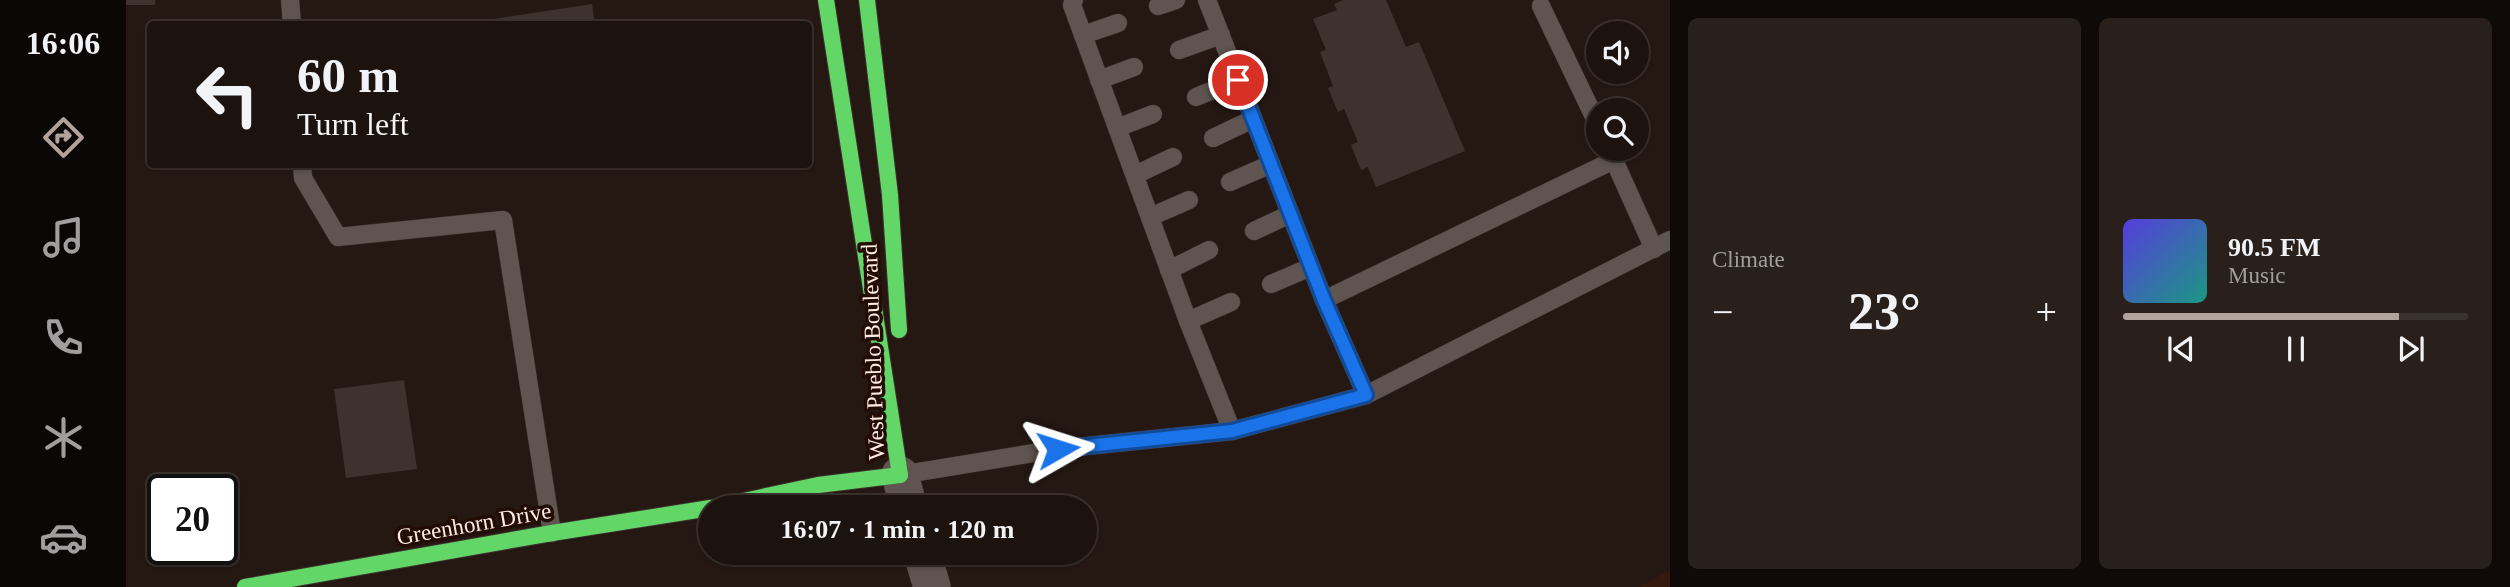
<!DOCTYPE html>
<meta charset="utf-8">
<style>
:root{--surface:#1c120e;--page:#29201c;--text:#f1f3f6;--muted:#a09e9e;--line:#3a322e;--accent:#b2a29c}
body{margin:0;font-family:"Times New Roman",serif;background:var(--page);color:var(--text);height:100vh;display:flex;flex-direction:column;font-size:26px;white-space:nowrap}
*{box-sizing:border-box;margin:0}
p{font-size:23px;color:var(--muted)}
.icon{flex:none;width:38px;height:38px;fill:none;stroke:currentColor;stroke-width:2;stroke-linecap:round;stroke-linejoin:round}
.map{position:relative;flex:1;overflow:hidden}
.details{display:flex;flex-direction:column;gap:18px;padding:18px;background:#0f0a08;width:840px}
.details>*{flex:none}
.banner{position:absolute;left:21px;top:21px;width:665px;height:147px;border-radius:7px;box-shadow:0 2px 5px #0004,0 0 0 2px var(--line);background:#1c120e;color:var(--text);overflow:hidden}
.controls{position:absolute;left:1460px;top:21px;display:grid;gap:14px}
.controls a{display:grid;place-items:center;width:63px;height:63px;border-radius:50%;background:var(--surface);box-shadow:0 2px 5px #0004,0 0 0 2px var(--line);font-size:35px}
.speed{position:absolute;left:21px;top:474px;display:flex;gap:14px;font-size:35px;font-weight:700;text-align:center}
.speed>*{display:grid;place-content:center;width:91px;height:91px;border-radius:50%;background:var(--surface);box-shadow:0 2px 5px #0004,0 0 0 2px var(--line);line-height:1}
.speed .limit{border:4px solid #111;border-radius:10px;background:#fff;color:#111}
.pin{position:absolute;display:grid;place-items:center;width:60px;height:60px;color:#fff;margin:-30px;border:4px solid #fff;border-radius:50%;box-shadow:0 2px 7px #0007}
.me{position:absolute;width:77px;margin:-38px;rotate:84deg;stroke-linejoin:round;filter:drop-shadow(0 0 5px #0008)}
.turn{display:flex;align-items:center;gap:24px;height:147px;padding:0 35px;font-size:32px}
.turn .icon{width:91px;height:91px;stroke-width:2.5}
.turn b{display:block;font-size:49px;line-height:60px}
.big{font-size:52px;font-weight:600;line-height:1.1}
.details .tile{flex:1;display:flex;flex-direction:column;justify-content:center;gap:10px;min-width:0;padding:0 24px;border-radius:10px;background:var(--page)}
.song{display:flex;align-items:center;gap:21px}
.cover{width:84px;height:84px;border-radius:10px;background:linear-gradient(135deg,hsl(250 70% 55%),hsl(170 70% 35%))}
.played{height:7px;border-radius:4px;background:linear-gradient(90deg,var(--accent) 80%,var(--line) 80%)}
.keys{display:flex;justify-content:space-around;direction:ltr}
.heat{display:flex;justify-content:space-between;align-items:center;font-size:38px;direction:ltr}
.details .tiles{flex:1;display:grid;gap:18px;grid-template-columns:repeat(2,1fr)}
.trip{position:absolute;left:572px;top:495px;width:399px;height:70px;border-radius:35px;background:var(--surface);box-shadow:0 2px 5px #0004,0 0 0 2px var(--line);font-weight:600;line-height:70px;text-align:center}
main{display:flex;flex:1;min-height:0}
.tabs{display:flex;flex-direction:column;width:126px;justify-content:space-around;align-items:center;background:#0b0706;color:var(--muted)}
.tabs .icon{width:49px;height:49px}
.tabs .current{color:var(--accent)}
.tabs b{font-size:32px;color:var(--text)}
.map>svg:first-child{display:block}
.built{fill:#35190d}
.building{fill:#3d322e}
.lines{fill:none;stroke-linecap:round;stroke-linejoin:round}
.lane-casing{stroke:#3d322f;stroke-width:19}
.street-casing{stroke:#3d322f;stroke-width:38}
.fast-casing{stroke:#3d322f;stroke-width:18}
.lane{stroke:#5f544f;stroke-width:18}
.street{stroke:#5f544f;stroke-width:37}
.fast{stroke:#63d668;stroke-width:16}
.route-casing{stroke:#114b97;stroke-width:18}
.route{stroke:#1a73e8;stroke-width:12}
.labels{text-anchor:middle;dominant-baseline:central;stroke-width:7;stroke-linejoin:round;paint-order:stroke}
.street-label{font-size:23px;fill:#feece5;stroke:#230c04}
</style>
<main>
<nav class="tabs">
<b>16:06</b>
<svg class="icon current" aria-label="directions" viewBox="0 0 24 24"><path d="M12 3l9 9-9 9-9-9zM9 14v-3h6M13 9l2 2-2 2"/></svg>
<svg class="icon" aria-label="music" viewBox="0 0 24 24"><path d="M9 18V5l10-2v13"/><circle cx="6" cy="18" r="3"/><circle cx="16" cy="16" r="3"/></svg>
<svg class="icon" aria-label="phone" viewBox="0 0 24 24"><path d="M5 4h4l2 5-3 2q2 4 5 5l2-3 5 2v4C11 20 4 13 5 4z"/></svg>
<svg class="icon" aria-label="climate" viewBox="0 0 24 24"><path d="M12 3v18M4 7l16 10M4 17L20 7"/></svg>
<svg class="icon" aria-label="car" viewBox="0 0 24 24"><path d="M5 17H2v-5l4-1 3-4h7l3 4 3 1v5h-3M9 17h6M6 11h13"/><circle cx="7" cy="17" r="2"/><circle cx="17" cy="17" r="2"/></svg>
</nav>
<div class="map">
<svg width="1544" height="587" viewBox="0 0 1544 587">
<rect width="100%" height="100%" fill="#251813"/>
<polygon class="built" points="1544,570 1544,587 1513,587"/>
<g class="building">
<rect x="0" y="0" width="29" height="5"/>
<polygon points="1217,0 1260,0 1280,47 1293,42 1339,151 1250,187 1242,167 1235,170 1225,145 1232,142 1218,109 1212,112 1202,88 1207,86 1194,52 1200,50 1187,19 1211,10 1208,4"/>
<polygon points="466,4 469,24 341,24 341,23"/>
<polygon points="278,380 291,469 220,478 208,389"/>
</g>
<g class="lines">
<defs>
<g id="lane">
<polyline points="164,0 166,24"/>
<polyline points="948,0 946,5 957,35 1062,321 1106,431"/>
<polyline points="1032,6 1050,0"/>
<polyline points="1415,6 1472,125"/>
<polyline points="957,35 992,23"/>
<polyline points="1053,50 1095,35"/>
<polyline points="973,80 1008,67"/>
<polyline points="1070,97 1112,80"/>
<polyline points="991,128 1027,114"/>
<polyline points="1087,138 1127,119"/>
<polyline points="1483,149 1528,249"/>
<polyline points="176,164 177,178 212,237 377,220 426,533"/>
<polyline points="1009,175 1047,157"/>
<polyline points="1104,182 1145,164"/>
<polyline points="1024,217 1063,200"/>
<polyline points="1128,231 1164,214"/>
<polyline points="1043,270 1083,250"/>
<polyline points="1145,284 1185,267"/>
<polyline points="1198,300 1488,160"/>
<polyline points="1062,321 1105,302"/>
<polyline points="1240,395 1544,240"/>
<polyline points="774,475 932,449 1106,431 1240,395 1198,300 1081,0"/>
</g>
<g id="street">
<polyline points="774,475 783,508"/>
<polyline points="796,553 806,587"/>
</g>
<g id="fast">
<polyline points="700,0 774,475"/>
<polyline points="741,0 764,195 773,330"/>
<polyline points="585,508 692,485 774,475"/>
<polyline points="119,587 426,533 584,508"/>
</g>
</defs>
<use href="#lane" class="lane-casing"/>
<use href="#street" class="street-casing"/>
<use href="#fast" class="fast-casing"/>
<use href="#lane" class="lane"/>
<use href="#street" class="street"/>
<use href="#fast" class="fast"/>
</g>
<g class="lines">
<defs>
<polyline id="route" points="932,449 1106,431 1240,395 1198,300 1112,80"/>
</defs>
<use href="#route" class="route-casing"/>
<use href="#route" class="route"/>
</g>
<g class="labels">
<g class="street-label">
<text transform="translate(747 352) rotate(-92)">West Pueblo Boulevard</text>
<text transform="translate(348 524) rotate(-10)">Greenhorn Drive</text>
</g>
</g>
</svg>
<div class="controls">
<a><svg class="icon" aria-label="sound" viewBox="0 0 24 24"><path d="M4 9h4l5-4v14l-5-4H4zM17 9q2 3 0 6"/></svg></a>
<a><svg class="icon" aria-label="search" viewBox="0 0 24 24"><circle cx="10" cy="10" r="6"/><path d="M15 15l6 6"/></svg></a>
</div>
<div class="speed"><div class="limit">20</div></div>
<div class="pin" style="left:1112px;top:80px;background:#d93025"><svg class="icon" aria-label="arrive" viewBox="0 0 24 24"><path d="M6 21V4h12l-3 4 3 4H6"/></svg></div>
<svg class="me" style="left:932px;top:449px" viewBox="-20 -20 40 40"><path d="M0-17L14 15 0 8-14 15z" fill="#1a73e8" stroke="#fff" stroke-width="4"/></svg>
<div class="trip">16:07 · 1 min · 120 m</div>
<div class="banner">
<div class="turn"><svg class="icon" aria-label="left" viewBox="0 0 24 24"><path d="M17 20v-9H6M10 6l-5 5 5 5"/></svg><div><b>60 m</b>Turn left</div></div>
</div>
</div>
<section class="details">
<div class="tiles">
<div class="tile"><p>Climate</p>
<div class="heat"><a>−</a><b class="big">23°</b><a>+</a></div>
</div>
<div class="tile">
<div class="song"><i class="cover"></i><div><b>90.5 FM</b><p>Music</p></div></div>
<div class="played"></div>
<div class="keys"><svg class="icon" aria-label="previous" viewBox="0 0 24 24"><path d="M18 5L8 12l10 7zM5 5v14"/></svg><svg class="icon" aria-label="pause" viewBox="0 0 24 24"><path d="M8 5v14M16 5v14"/></svg><svg class="icon" aria-label="next" viewBox="0 0 24 24"><path d="M6 5l10 7-10 7zM19 5v14"/></svg></div>
</div>
</div>
</section>
</main>
